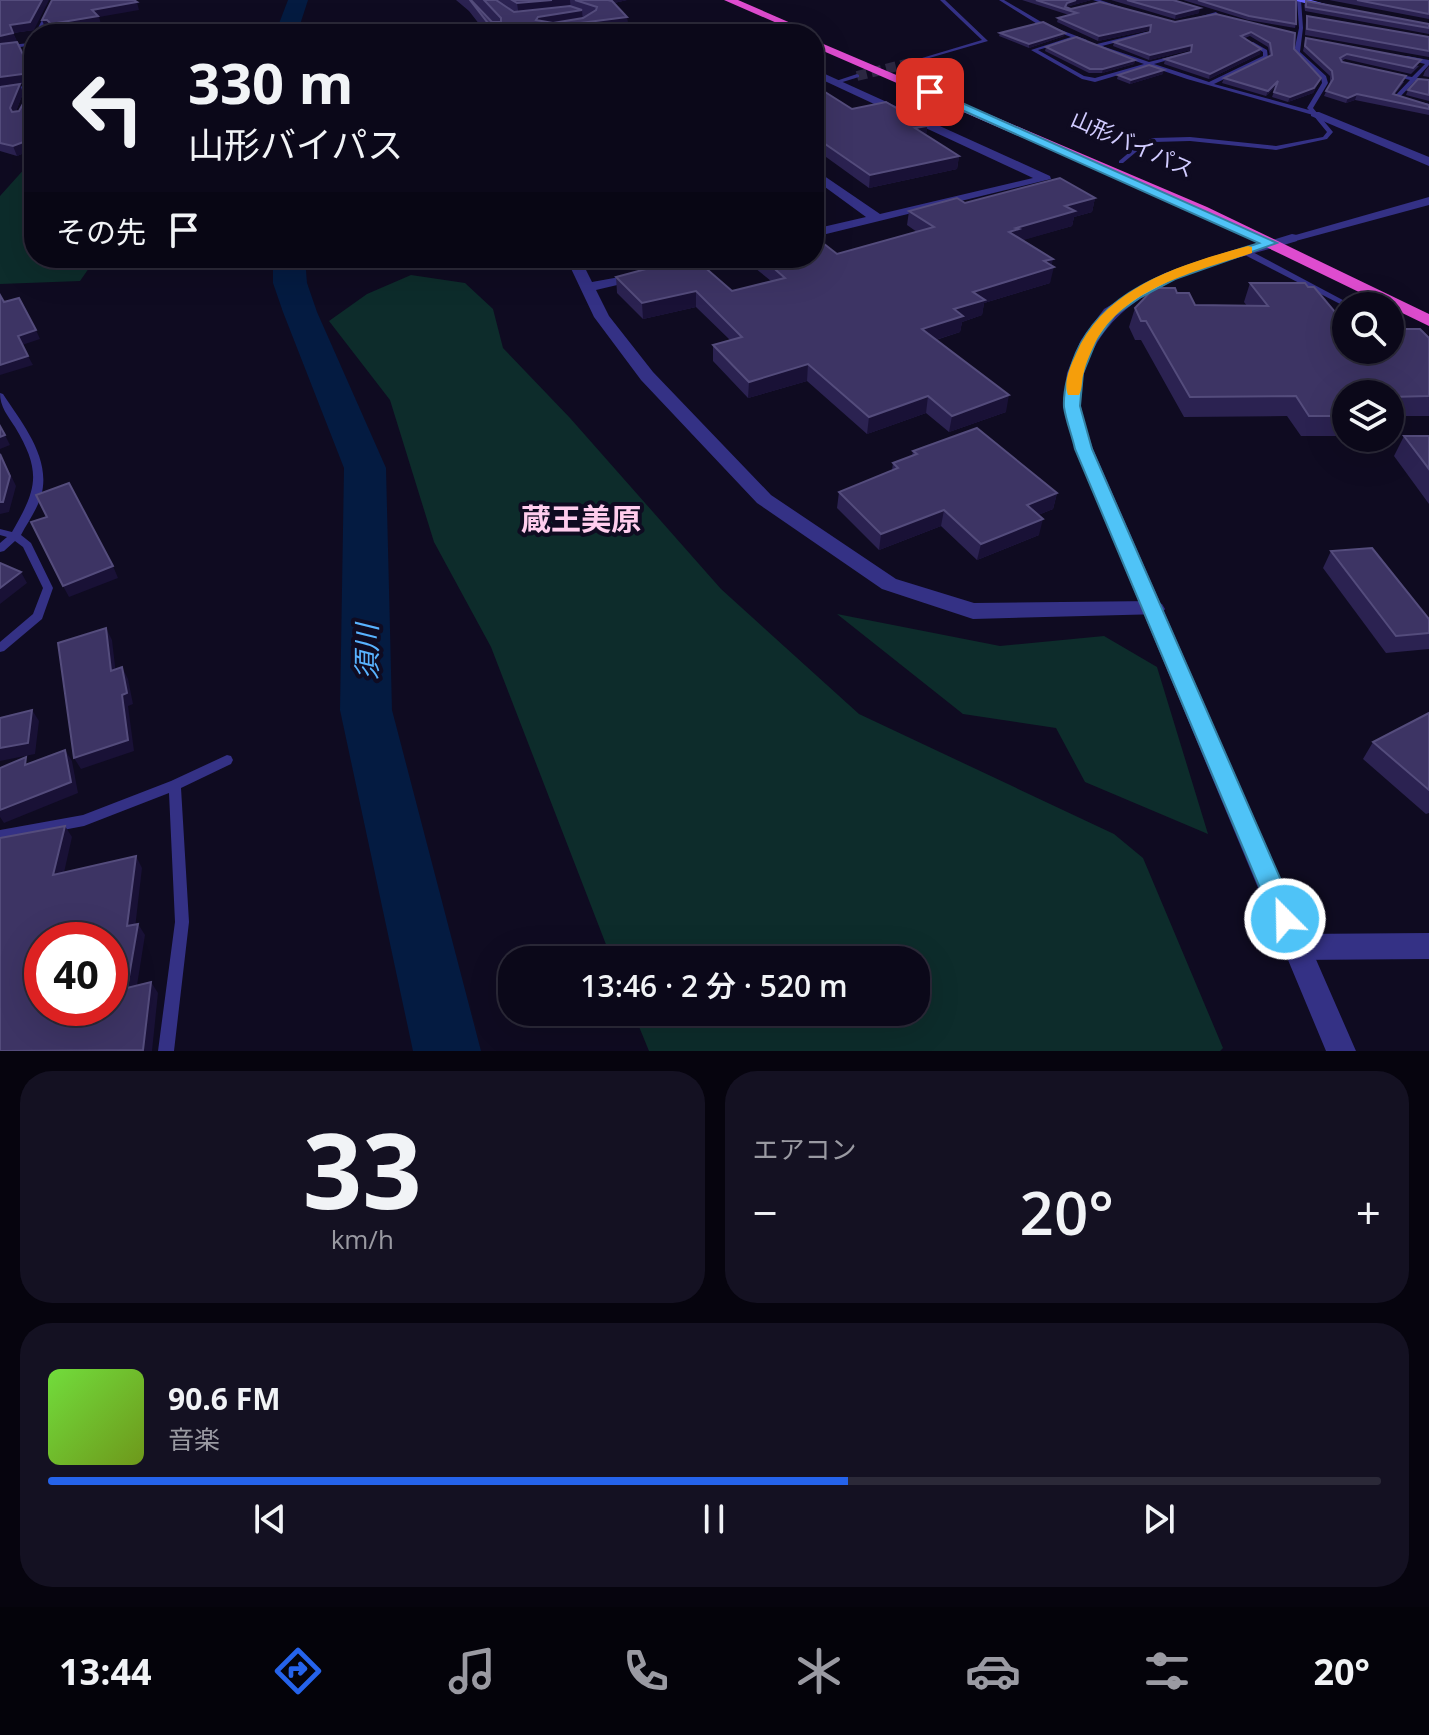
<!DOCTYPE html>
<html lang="ja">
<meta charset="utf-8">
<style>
:root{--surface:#0b0819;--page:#141122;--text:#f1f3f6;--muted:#9a9aa2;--line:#2b2938;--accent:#2563eb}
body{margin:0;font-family:"Open Sans","Noto Sans JP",sans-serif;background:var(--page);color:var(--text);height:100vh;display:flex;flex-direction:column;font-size:30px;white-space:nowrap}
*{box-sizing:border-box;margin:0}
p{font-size:26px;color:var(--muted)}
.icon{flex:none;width:44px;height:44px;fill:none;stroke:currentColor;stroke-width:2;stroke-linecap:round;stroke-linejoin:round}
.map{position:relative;height:1051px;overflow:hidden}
.details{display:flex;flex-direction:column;gap:20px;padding:20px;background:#06040e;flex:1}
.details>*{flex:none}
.banner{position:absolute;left:24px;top:24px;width:800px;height:244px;border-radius:32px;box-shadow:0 8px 32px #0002,0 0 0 2px var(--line);background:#0b0819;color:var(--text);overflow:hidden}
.controls{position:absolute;left:1332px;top:292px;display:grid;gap:16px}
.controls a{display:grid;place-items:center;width:72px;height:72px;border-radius:50%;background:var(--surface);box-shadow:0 8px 32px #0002,0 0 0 2px var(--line);font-size:40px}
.speed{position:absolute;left:24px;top:922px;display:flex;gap:16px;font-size:40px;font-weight:700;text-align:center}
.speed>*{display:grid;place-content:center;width:104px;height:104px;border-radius:50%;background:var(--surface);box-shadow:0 8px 32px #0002,0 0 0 2px var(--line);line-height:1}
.speed .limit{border:12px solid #d22;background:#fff;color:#111}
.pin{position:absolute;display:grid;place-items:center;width:68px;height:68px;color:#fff;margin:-34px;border-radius:16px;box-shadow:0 4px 12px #0006}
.me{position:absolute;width:88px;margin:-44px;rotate:337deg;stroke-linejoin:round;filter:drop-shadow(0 0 6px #0008)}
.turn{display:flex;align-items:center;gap:28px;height:168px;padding:0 32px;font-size:36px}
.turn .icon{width:104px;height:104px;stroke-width:2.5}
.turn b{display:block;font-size:56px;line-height:68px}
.then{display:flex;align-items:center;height:76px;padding:0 32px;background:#0003;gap:16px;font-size:30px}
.big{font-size:60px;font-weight:600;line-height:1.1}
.details .card{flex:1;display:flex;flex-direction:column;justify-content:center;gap:12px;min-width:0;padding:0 28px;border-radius:32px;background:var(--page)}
.details .dial{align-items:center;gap:0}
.dial b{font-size:104px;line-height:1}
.song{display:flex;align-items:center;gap:24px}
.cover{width:96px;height:96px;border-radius:12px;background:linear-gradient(135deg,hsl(100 70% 55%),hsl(80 70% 35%))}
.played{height:8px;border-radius:4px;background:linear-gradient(90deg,var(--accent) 60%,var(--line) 60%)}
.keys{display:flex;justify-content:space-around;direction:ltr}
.heat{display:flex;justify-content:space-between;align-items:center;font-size:44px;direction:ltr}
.details .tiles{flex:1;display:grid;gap:20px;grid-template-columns:1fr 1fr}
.card:last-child{grid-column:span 2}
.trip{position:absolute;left:498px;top:946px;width:432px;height:80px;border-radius:32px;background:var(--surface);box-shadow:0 8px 32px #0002,0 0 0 2px var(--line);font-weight:600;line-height:80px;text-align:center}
.tab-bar{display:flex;height:128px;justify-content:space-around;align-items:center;background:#04030a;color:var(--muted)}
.tab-bar .icon{width:56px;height:56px}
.tab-bar .selected{color:var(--accent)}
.tab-bar b{font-size:36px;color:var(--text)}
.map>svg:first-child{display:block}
.green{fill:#0d2c2b}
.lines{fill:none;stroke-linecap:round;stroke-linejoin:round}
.river{fill:#041b41;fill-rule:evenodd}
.minor-tunnel{stroke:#2c2842;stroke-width:10;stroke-dasharray:10 5;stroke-linecap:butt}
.service{fill:#343185;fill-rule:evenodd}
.minor{fill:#343185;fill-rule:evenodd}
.tertiary{fill:#343185;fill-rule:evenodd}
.secondary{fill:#6662ff;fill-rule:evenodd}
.trunk{fill:#de4ccf;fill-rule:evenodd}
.wall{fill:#2b2251}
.shaded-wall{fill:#191136}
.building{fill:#3d3464;stroke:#544c7c;stroke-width:2;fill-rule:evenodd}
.route{fill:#4fc3f7;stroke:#337fa1;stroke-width:2}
.slow{fill:#f59e0b}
.labels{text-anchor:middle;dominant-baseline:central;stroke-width:8;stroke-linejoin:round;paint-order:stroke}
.far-street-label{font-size:22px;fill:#d1cbff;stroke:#0f0b21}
.water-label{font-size:28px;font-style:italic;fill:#59b3ff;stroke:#0f0b21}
.quarter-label{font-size:30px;font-weight:bold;fill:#ffcded;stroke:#0f0b21}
</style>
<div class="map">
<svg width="1429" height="1051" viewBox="0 0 1429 1051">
<rect width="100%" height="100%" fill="#0f0b21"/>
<g class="green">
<polygon points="27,166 34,166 34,258 96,258 80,281 0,284 0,196"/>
<polygon points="411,275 465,283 493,309 503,348 570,418 721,589 859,714 1114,834 1143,858 1223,1048 1220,1051 649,1051 633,1012 916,1012 916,960 612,960 491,647 434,542 390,400 329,321 367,294"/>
<polygon points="837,614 1000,646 1104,636 1157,667 1208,834 1085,782 1056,728 963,714"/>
</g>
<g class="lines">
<g class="river">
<polygon points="288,0 308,0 297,34 275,34"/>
<polygon points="273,258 305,258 307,283 317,312 386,468 392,710 481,1051 413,1051 340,710 344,468 283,312 273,283"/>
</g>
<polyline class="minor-tunnel" points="857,76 914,62"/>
<g class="service">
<polygon points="52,0 56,0 39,34 35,34"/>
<polygon points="940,0 945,0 988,41 912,63 912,61 982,40"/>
<polygon points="999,0 1004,0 1043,23 1087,40 1085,43 1075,39 1038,50 1084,76 1095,78 1144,64 1098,48 1097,44 1146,32 1148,34 1102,46 1149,62 1189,52 1189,54 1154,64 1209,82 1263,56 1263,52 1248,43 1253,42 1267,50 1268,58 1214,84 1309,110 1307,108 1322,83 1321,77 1294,52 1299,28 1297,0 1301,0 1303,28 1300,52 1326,76 1328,83 1313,108 1333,132 1327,139 1276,150 1190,141 1154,142 1142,147 1123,163 1119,163 1119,161 1138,145 1153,138 1190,137 1276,146 1323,137 1327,132 1313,115 1187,79 1149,66 1095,82 1082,79 1031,50 1071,37 1039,25"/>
<polygon points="1093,0 1100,0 1130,10 1126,11"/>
<polygon points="1216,12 1218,14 1193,20 1191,19"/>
<polygon points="34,39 34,45 0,50 0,46 30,43"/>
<polygon points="1407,56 1429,60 1429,65 1417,78 1429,80 1429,84 1415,81 1400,97 1429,104 1429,108 1393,98 1410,80 1394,76 1394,74 1412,77 1425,64 1405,59 1405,57"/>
<polygon points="857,74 859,75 859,77 836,84 833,82"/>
<polygon points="34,85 34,89 0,93 0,89"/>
<polygon points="1241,249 1247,249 1354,306 1346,307 1241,253"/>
<polygon points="1390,325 1429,345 1429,350 1390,330"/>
<path d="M 0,393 L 3,394 C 22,423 52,459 41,496 C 37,510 27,523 21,535 L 31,543 L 53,588 L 42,619 L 4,651 L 0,652 L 0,642 L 33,614 L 43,588 L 23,547 L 15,541 L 4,551 L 0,552 L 0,543 L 7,537 L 0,535 L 0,529 L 12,532 C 37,489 42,472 15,427 C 8,416 0,407 0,393 Z"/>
<polygon points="227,755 231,756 233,760 231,764 181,788 189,922 174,1051 158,1051 175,922 169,793 84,826 0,842 0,830 83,815 171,781"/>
</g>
<g class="minor">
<polygon points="715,28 729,34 647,34 652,31"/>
<polygon points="814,69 1050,176 1051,179 814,237 814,229 866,217 814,179 814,169 880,214 1033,178 814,76"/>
<polygon points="1311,112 1319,112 1429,157 1429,166 1311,116"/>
<polygon points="1429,197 1429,205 1292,242 1285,238"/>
<polygon points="566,258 580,258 592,282 647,272 647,278 596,290 609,316 653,372 771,495 896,579 974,603 1154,601 1162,604 1165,609 1162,614 973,619 882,589 757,503 641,380 594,317"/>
<polygon points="693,258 719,258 673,271 666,267"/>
<polygon points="1429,933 1429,959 1297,960 1287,957 1283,947 1287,937 1297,934"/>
</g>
<path class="tertiary" d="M 1292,234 L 1297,235 L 1297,241 C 1222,264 1123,279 1089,359 C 1083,373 1079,391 1081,407 C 1083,421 1089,436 1093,449 L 1356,1051 L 1326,1051 L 1075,449 L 1063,406 L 1067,373 L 1081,340 L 1104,309 L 1165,273 Z"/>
<polygon class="secondary" points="1293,0 1311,0 1336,7 1331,10"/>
<g class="trunk">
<polygon points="724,0 738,0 816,34 814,37 814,34 802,34"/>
<polygon points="814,40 1207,207 1429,314 1429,326 1196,213 814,47"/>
</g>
</g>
<g class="wall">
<polygon points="0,0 34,30 13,33 31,72 34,71 34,149 17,156 0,151 0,87 23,93 16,111 19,111 34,82 0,86"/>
<polygon points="456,0 471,0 492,22 493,22 472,0 627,0 614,3 627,17 628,32 608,34 487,34 469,11"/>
<polygon points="1022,0 1091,0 1066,7 1071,9 1175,22 1216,14 1294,49 1321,78 1313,93 1288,102 1272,97 1276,86 1266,96 1222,83 1224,78 1270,56 1268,47 1250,36 1245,38 1261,49 1260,54 1209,79 1164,64 1165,59 1190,52 1191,50 1149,60 1113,46 1114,42 1149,32 1150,30 1098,41 1057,22 1058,18 1069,15"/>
<polygon points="1111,0 1173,0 1199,13 1175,19"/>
<polygon points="1183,0 1296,0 1296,24 1295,28 1248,20"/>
<polygon points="1329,0 1429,0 1429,19"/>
<polygon points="1306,1 1429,24 1429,34 1305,11 1304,5"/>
<polygon points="1307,16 1429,37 1429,57 1305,35 1306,21"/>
<polygon points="1000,33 1065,33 1064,36 1029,48 999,36"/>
<polygon points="1306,38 1419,66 1411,74 1345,59 1342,61 1404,82 1394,95 1429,105 1429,115 1355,100 1346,103 1324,96 1330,83 1330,76 1303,51"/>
<polygon points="1046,47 1135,60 1134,64 1102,73 1089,73 1045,51"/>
<polygon points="1429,66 1429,77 1423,76 1425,71"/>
<polygon points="1163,74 1130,84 1117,79 1118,75"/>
<polygon points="1429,80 1429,101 1406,95 1408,90"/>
<polygon points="814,85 852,109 927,126 926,135 959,156 957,169 869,188 815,149"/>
<polygon points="1095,198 1092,212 1074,217 1072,226 1022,240 1051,266 1050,283 984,303 982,315 962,322 960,332 936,340 1006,412 949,432 926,413 867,434 807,381 748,398 713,361 713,345 730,340 696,307 643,319 617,293 616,277 732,291 771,281 750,264 750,258 814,258 837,254 917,232 907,225 909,211 965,203"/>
<polygon points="1250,283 1346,350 1429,338 1429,416 1390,416 1390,394 1346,394 1346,432 1344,436 1301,436 1287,416 1184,417 1141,340 1135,340 1129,327 1135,308 1177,293 1195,305 1247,306 1244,302"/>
<polygon points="1404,436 1429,436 1429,504 1394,456"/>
<polygon points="913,451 1057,493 1053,509 1038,515 1039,535 977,560 941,526 879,550 837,508 839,492 892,470 893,463 912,456"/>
<polygon points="1331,551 1429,633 1429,649 1386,653 1323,568"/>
<polygon points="1429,713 1429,813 1426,814 1363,759 1373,742"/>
</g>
<g class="shaded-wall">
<polygon points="42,0 49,0 34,30 13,33 17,41 0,45 0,36 10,25"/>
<polygon points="552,0 570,0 571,12 582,10 583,23 627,17 628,32 608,34 510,34 510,32 519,17 517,3"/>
<polygon points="589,0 627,0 597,7"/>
<polygon points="1076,0 1091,0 1066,7 1064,11 1067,3"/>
<polygon points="137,2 139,10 99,17 101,24 54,32 51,24 92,10"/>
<polygon points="1200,8 1199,13 1175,19 1176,14"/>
<polygon points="42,20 47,20 50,28 45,28"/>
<polygon points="1151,25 1150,30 1098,41 1099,36"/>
<polygon points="1065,33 1064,36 1029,48 1029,44"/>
<polygon points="1192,45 1191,50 1149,60 1150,55"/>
<polygon points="1261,49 1260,54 1209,79 1210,74"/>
<polygon points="1135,60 1134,64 1102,73 1103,69"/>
<polygon points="28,65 34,82 0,86 0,77 24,72"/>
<polygon points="1164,70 1163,74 1130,84 1131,80"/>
<polygon points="1321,78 1313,93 1288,102 1290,97"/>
<polygon points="1278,81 1277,85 1266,96 1268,91"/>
<polygon points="20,84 23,93 14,117 10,108"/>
<polygon points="1357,94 1355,100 1346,103 1348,98"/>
<polygon points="927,126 926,138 915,128"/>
<polygon points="34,138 34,149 17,156 13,146"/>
<polygon points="959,156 957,169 869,188 870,175"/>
<polygon points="1095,198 1092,212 1074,217 1072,226 1017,242 1009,232 1016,228 1065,206"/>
<polygon points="1053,259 1051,268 1054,267 1050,283 984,303 982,315 962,322 960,332 919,345 922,329 954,309 973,292"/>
<polygon points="696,291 696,307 643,319 642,303"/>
<polygon points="36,330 40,339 22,345 18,336"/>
<polygon points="28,356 33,365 0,375 0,365"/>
<polygon points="808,364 807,381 748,398 749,382"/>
<polygon points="1009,395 1006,412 949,432 952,416"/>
<polygon points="928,396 926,413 867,434 869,417"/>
<polygon points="5,435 10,445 0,449 0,437"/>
<polygon points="0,453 16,486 9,512 0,514"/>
<polygon points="1057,493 1053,509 1023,521 1027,505"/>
<polygon points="944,510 941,526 879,550 881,534"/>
<polygon points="1043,519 1039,535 977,560 981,544"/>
<polygon points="113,566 118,578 69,597 63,586"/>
<polygon points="21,572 27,583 0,604 0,588"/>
<polygon points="106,628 112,640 117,683 111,671"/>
<polygon points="122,667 128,679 133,704 128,706 134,751 81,769 74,758 122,695"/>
<polygon points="32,710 39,721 35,754 0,761 0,748"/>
<polygon points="65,750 72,761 78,793 4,823 0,817 0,810"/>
<polygon points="65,826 72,837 61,886 53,875"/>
<polygon points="136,856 142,868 134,937 127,926"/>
<polygon points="138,924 145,935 135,998 127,988"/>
<polygon points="151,982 158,993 152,1051 140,1051"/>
</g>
<g class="building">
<polygon points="0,0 42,0 30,22 10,25 13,33 0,36"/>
<polygon points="52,0 134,0 137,2 92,10 98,16 51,24 47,20 42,20"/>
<polygon points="470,0 471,0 492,22 501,22 501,18 484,0 496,0 514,12 570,6 582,10 538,17 536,20 553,23 583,18 596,10 597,7 575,0 608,0 612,1 627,17 510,32 491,27"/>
<polygon points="512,0 552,0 517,3"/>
<polygon points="1036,0 1076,0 1067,3 1065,7 1071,9 1100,2 1175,22 1216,14 1295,33 1294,49 1321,78 1314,88 1290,97 1274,92 1278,81 1268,91 1224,78 1272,55 1270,43 1251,32 1241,36 1261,49 1210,74 1165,59 1191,52 1192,45 1150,55 1114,42 1150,32 1151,25 1099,36 1058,18 1077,13"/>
<polygon points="1127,0 1173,0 1200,8 1176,14"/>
<polygon points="1198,0 1296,0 1296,24 1249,16"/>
<polygon points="1357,0 1429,0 1429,14"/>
<polygon points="1306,1 1429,24 1429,28 1306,7"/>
<polygon points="1307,16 1429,37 1429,51 1307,29"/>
<polygon points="1043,22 1065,33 1029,44 1000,33"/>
<polygon points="1076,37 1135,60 1103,69 1090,69 1046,47"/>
<polygon points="1306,38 1421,60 1413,68 1347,54 1340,58 1342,62 1406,76 1393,94 1429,105 1429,109 1357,94 1348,98 1326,91 1333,79 1332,71 1305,46"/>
<polygon points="17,42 28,65 24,72 34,71 34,138 13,146 0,143 0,87 20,84 10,108 12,112 19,111 34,84 34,76 30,73 0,77 0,44"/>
<polygon points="1149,65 1164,70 1131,80 1118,75"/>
<polygon points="1418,79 1429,80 1429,95 1408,90"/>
<polygon points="814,85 852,109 886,102 927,126 915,128 959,156 870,175 815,137 814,137"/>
<polygon points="1060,178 1095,198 1065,206 1075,211 1016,228 1019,229 1009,232 1053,259 1044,261 1054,267 973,292 985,300 954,309 963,316 922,329 1009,395 952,416 928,396 869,417 808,364 749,382 713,345 742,337 696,291 642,303 616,277 687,258 694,258 732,291 785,278 762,258 814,258 814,236 837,254 934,227 909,211 957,198 965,203"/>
<polygon points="1250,283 1305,283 1308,287 1314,287 1346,325 1346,350 1390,350 1390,329 1420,329 1429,338 1429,396 1390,397 1390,394 1346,394 1346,397 1340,397 1346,406 1346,416 1309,416 1296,396 1190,397 1146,321 1141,321 1135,308 1154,288 1175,288 1177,293 1189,293 1195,305 1268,306"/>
<polygon points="0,295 4,302 19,298 36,330 18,336 28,356 0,365"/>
<polygon points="0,426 5,435 0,437"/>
<polygon points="977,428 1057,493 1027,505 1043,519 981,544 944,510 881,534 839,492 898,468 893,463 917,454 913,451"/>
<polygon points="1404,436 1429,436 1429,469"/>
<polygon points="0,454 10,476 3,502 0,502"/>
<polygon points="69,483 113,566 63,586 31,522 47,517 36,495"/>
<polygon points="1372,548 1429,619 1429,633 1396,636 1331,551"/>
<polygon points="0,563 21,572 0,588"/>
<polygon points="106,628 111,671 122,667 127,693 122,695 128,740 74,758 58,643"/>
<polygon points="32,710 28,743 0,748 0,718"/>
<polygon points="1429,713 1429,790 1373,742"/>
<polygon points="65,750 71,782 0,810 0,768 26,757 25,765"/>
<path d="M 65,826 L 53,875 L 136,856 L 127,926 L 138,924 L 127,988 L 151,982 L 143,1050 L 0,1051 L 0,838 ZM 42,940 L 110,940 L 110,1008 L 42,1008 Z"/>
</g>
<path class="route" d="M 926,90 L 933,90 L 1277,243 L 1175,279 L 1141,297 L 1115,315 L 1096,341 L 1083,373 L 1080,406 L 1092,449 L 1298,919 L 1294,927 L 1285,930 L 1276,927 L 1273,919 L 1075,449 C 1072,435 1066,421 1064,407 C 1063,389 1069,370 1076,353 C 1107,281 1192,265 1259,243 L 926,94 Z"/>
<path class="slow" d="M 1248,246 L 1252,247 L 1252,253 C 1198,271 1124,287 1095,343 C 1091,352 1086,362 1084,372 C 1081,380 1083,388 1079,395 L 1068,395 C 1063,382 1070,367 1076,354 C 1104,287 1182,264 1248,246 Z"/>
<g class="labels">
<g class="far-street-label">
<text transform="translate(1133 143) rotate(24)">山形バイパス</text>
</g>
<g class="water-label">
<text transform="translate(366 652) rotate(-90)">須川</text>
</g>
<g class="quarter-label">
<text x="581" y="518">蔵王美原</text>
</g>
</g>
</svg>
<div class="controls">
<a><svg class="icon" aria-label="search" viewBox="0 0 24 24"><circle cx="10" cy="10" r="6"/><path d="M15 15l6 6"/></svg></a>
<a><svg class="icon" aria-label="layers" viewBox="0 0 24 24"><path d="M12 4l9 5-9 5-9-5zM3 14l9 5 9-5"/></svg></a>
</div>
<div class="speed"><div class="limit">40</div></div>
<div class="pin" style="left:930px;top:92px;background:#d93025"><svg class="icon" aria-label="arrive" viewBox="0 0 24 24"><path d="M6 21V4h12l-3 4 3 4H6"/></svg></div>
<svg class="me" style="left:1285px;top:919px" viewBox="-20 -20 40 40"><circle r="17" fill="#4fc3f7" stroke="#fff" stroke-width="3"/><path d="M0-11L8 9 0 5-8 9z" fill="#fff"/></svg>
<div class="trip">13:46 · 2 分 · 520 m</div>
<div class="banner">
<div class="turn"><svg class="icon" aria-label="left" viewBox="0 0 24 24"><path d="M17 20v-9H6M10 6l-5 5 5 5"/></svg><div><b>330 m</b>山形バイパス</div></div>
<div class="then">その先<svg class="icon" aria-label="arrive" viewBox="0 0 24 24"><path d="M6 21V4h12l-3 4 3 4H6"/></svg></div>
</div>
</div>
<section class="details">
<div class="tiles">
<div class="card dial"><b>33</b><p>km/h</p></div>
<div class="card"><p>エアコン</p>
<div class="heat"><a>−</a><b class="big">20°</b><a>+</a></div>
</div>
<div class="card">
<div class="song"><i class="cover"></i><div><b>90.6 FM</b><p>音楽</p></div></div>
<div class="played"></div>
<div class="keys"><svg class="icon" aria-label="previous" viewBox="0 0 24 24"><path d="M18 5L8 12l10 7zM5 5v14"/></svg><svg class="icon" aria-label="pause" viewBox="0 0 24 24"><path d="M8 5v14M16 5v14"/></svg><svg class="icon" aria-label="next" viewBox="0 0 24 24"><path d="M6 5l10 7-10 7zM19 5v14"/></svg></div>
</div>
</div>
</section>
<nav class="tab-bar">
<b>13:44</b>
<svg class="icon selected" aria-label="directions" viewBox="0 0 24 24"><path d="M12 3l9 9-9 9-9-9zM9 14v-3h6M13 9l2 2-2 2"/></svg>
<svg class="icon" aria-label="music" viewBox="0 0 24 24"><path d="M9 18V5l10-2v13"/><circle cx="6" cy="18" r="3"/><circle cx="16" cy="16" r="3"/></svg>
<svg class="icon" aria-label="phone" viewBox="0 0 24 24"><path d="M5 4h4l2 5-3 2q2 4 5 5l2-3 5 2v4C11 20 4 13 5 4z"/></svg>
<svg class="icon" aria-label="climate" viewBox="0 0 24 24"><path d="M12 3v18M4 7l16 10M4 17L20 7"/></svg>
<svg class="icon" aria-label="car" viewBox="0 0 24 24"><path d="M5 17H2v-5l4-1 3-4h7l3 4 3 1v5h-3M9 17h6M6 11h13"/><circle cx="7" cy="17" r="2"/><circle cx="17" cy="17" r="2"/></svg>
<svg class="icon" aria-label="filters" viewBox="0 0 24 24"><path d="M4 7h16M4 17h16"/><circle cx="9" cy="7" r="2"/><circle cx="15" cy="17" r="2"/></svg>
<b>20°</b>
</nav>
